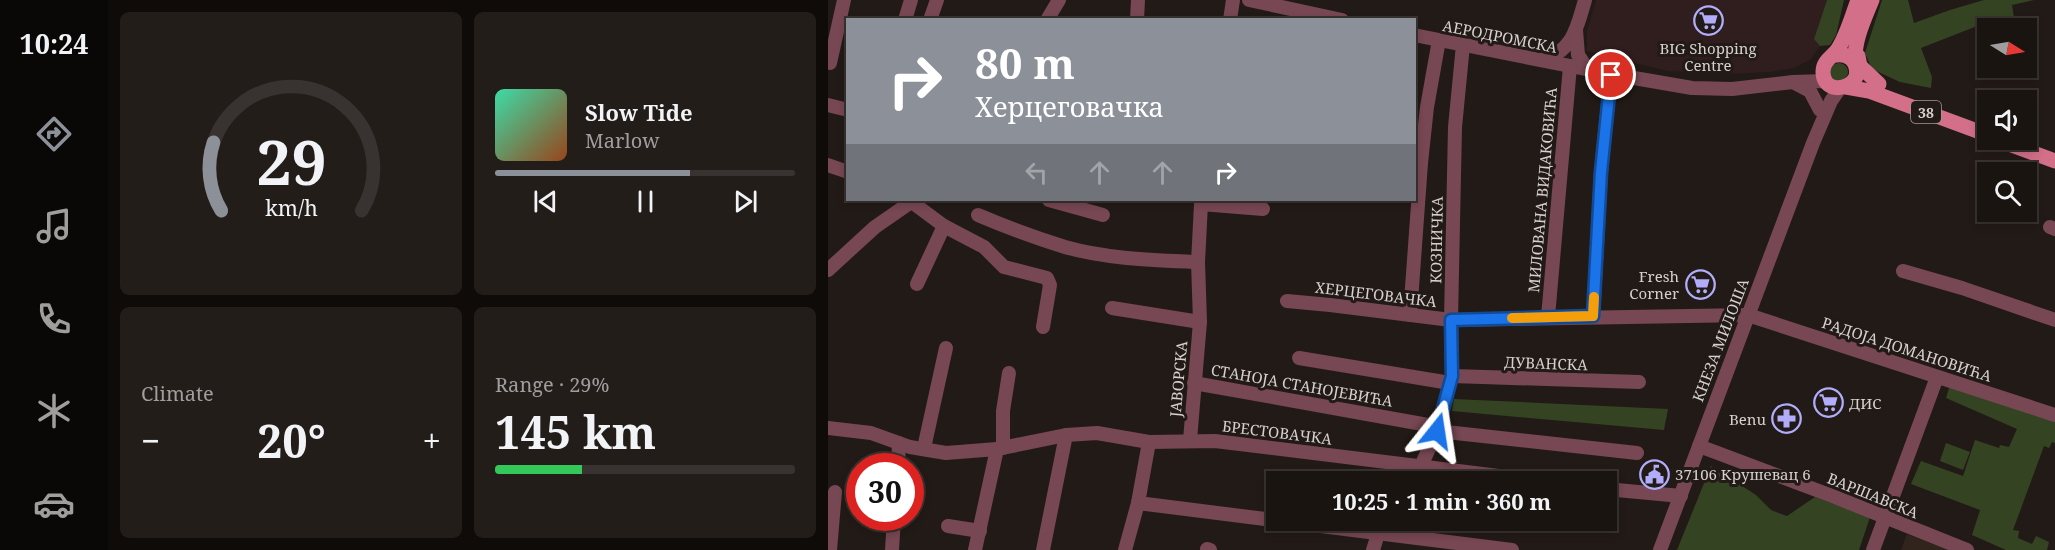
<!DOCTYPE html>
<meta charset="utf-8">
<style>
:root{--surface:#1a1410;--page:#231d19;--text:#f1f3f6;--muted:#9f9e9f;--line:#383330;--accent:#8c9099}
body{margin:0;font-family:"Noto Serif",serif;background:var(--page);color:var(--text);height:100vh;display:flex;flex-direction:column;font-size:22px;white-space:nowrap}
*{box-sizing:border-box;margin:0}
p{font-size:20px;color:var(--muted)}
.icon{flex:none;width:33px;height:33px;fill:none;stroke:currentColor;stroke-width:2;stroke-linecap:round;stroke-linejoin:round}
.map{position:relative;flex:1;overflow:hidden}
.sheet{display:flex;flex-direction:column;gap:12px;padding:12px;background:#0e0b09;width:720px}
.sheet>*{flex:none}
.guide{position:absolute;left:18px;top:18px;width:570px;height:183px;border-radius:0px;box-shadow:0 3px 9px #0003,0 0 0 2px var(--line);background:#8c9099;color:#fff;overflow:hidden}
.needle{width:39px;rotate:101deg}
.controls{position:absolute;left:1149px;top:18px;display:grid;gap:12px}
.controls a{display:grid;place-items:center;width:60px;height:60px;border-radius:0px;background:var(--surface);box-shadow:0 3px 9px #0003,0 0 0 2px var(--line);font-size:30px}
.speed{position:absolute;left:18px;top:453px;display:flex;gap:12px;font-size:30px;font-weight:700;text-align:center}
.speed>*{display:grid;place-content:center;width:78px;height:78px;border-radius:50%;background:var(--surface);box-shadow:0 3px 9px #0003,0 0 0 2px var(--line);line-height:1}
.speed .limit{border:9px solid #d22;background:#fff;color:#111}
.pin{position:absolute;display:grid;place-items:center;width:51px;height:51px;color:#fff;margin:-26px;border:3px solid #fff;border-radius:50%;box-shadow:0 2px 6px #0007}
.me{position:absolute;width:66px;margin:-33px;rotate:15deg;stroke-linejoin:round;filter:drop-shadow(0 0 4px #0008)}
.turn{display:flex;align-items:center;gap:21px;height:126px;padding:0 30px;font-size:27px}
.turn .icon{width:78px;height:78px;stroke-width:2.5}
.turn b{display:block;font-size:42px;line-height:51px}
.lanes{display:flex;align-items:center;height:57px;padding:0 30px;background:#0003;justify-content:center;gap:30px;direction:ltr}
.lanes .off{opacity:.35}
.big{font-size:45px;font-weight:700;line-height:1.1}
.sheet .tile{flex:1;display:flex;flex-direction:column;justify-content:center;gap:9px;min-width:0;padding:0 21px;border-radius:9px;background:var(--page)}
.sheet .dial{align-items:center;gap:0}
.dial svg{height:156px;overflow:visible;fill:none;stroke:var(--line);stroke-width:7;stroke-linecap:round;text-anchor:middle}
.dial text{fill:var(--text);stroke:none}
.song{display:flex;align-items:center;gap:18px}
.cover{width:72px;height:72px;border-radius:9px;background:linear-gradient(135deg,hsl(160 70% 55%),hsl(20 70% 35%))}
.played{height:6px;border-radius:3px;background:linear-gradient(90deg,var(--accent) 65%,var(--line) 65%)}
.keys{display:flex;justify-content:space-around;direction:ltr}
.heat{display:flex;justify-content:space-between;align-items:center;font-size:33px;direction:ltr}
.charge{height:9px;border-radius:4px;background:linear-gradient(90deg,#34c759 29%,var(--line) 0)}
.sheet .tiles{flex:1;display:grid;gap:12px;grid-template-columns:repeat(2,1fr)}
.trip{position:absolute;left:438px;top:471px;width:351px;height:60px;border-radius:0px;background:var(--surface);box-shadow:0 3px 9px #0003,0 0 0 2px var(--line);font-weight:700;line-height:60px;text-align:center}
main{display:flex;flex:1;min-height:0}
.tabs{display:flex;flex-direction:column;width:108px;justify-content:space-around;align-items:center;background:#0a0806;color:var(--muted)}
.tabs .icon{width:42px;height:42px}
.tabs .active{color:var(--accent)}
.tabs b{font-size:27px;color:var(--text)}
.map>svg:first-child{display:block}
.commercial{fill:#301d1e}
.built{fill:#30241d}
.green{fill:#344422}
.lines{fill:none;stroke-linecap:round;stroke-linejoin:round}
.minor{stroke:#774753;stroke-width:14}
.major{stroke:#d36f89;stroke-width:15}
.route-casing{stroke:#114b97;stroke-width:15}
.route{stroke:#1a73e8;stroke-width:10}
.slow{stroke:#f59e0b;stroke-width:10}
.labels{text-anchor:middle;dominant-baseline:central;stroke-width:6;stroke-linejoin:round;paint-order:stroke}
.shield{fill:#221a16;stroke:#a09997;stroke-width:1.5}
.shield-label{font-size:14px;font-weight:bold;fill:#d6d0ce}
.street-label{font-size:15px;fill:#d6d0ce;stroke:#221a16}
.poi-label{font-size:15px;fill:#d6d0ce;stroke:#221a16;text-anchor:end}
</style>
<main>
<nav class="tabs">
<b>10:24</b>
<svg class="icon active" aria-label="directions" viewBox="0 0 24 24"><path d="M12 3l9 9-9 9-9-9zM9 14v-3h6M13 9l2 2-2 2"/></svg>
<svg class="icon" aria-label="music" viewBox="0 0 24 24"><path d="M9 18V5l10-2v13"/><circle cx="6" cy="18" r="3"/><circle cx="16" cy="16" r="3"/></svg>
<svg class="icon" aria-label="phone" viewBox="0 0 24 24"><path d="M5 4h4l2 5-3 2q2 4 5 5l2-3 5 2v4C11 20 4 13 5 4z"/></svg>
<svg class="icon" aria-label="climate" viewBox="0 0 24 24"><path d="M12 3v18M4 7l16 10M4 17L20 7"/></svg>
<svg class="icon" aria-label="car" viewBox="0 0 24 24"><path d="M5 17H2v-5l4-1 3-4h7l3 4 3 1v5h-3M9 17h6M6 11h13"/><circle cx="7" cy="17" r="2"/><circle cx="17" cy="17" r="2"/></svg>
</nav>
<section class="sheet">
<div class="tiles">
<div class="tile dial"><svg viewBox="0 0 100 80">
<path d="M14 69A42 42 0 1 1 86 69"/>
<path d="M14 69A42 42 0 0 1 10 34" stroke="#8c9099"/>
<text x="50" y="56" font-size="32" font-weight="700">29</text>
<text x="50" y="72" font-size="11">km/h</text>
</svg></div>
<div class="tile">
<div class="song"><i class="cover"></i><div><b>Slow Tide</b><p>Marlow</p></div></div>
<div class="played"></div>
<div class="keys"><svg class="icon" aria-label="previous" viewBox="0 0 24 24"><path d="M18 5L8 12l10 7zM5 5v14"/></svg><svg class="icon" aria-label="pause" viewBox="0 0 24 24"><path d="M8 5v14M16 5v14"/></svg><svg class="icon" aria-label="next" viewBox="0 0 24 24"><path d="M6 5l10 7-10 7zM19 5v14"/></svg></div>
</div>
<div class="tile"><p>Climate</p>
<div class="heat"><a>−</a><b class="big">20°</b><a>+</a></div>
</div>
<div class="tile"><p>Range · 29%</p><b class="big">145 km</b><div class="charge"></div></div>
</div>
</section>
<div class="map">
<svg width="1227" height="550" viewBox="0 0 1227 550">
<rect width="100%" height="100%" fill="#221a16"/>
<polygon class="commercial" points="768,0 999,0 986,39 992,46 983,59 966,68 941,72 900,74 839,71 759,51 759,31"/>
<polygon class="built" points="1079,534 1121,550 1073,550"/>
<g class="green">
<polygon points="999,0 1016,0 1008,35 1002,45 992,46 986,39"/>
<polygon points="1054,0 1080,0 1086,23 1122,10 1156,0 1206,0 1184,5 1187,25 1183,28 1172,28 1167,19 1093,48 1104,77 1103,88 1072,82 1044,69 1037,53"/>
<circle cx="1011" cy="72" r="9"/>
<polygon points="1122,385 1227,421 1227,443 1224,442 1221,448 1216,446 1185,530 1191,531 1190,538 1204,544 1208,536 1221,542 1219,550 1178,550 1144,535 1152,510 1083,484 1093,461 1135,476 1147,440 1171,448 1172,445 1181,447 1189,429 1118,398"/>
<polygon points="626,399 840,409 836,430 624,411"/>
<polygon points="1118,443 1142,452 1135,470 1112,461"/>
<polygon points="883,466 928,495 943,510 959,516 987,497 1042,517 1031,550 849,550"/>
</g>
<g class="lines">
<g class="minor">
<polyline points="421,0 514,20"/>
<polyline points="77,20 83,0"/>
<polyline points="102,20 109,0"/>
<polyline points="219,20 231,0"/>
<polyline points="309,20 310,0"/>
<polyline points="402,20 405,0"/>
<polyline points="748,30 750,55 760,70"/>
<polyline points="586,35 783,74 864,88 904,89 965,82 997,81"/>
<path d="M 714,60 C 745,51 749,28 757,0"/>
<polyline points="2,63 16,0"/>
<polyline points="967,83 982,91 992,110"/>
<polyline points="0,105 20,110"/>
<polyline points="0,165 20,172"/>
<polyline points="81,200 116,226 156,247 176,267 219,278 222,285 215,327"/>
<polyline points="221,200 275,215"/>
<path d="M 150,215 C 178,227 208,238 237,247 C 279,259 326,260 370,262"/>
<polyline points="1222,227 1227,229"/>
<polyline points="0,270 47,227 86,200"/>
<polyline points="1075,271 1134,288 1227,320"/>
<polyline points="89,284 116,226"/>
<polyline points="459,301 502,305 623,320 920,315 1227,415"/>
<polyline points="284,308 372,322"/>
<polyline points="582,315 593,163 599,107 611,40"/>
<polyline points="720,317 742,66"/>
<polyline points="765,317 773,172 783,74"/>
<polyline points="471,358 622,383"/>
<polyline points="624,376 811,382"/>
<polyline points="366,383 611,427"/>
<polyline points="0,428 43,433 82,447 118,453 169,449 238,435 269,433 321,442 387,441 720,482"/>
<polyline points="609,431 809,453"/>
<polyline points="362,440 372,322 370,262 373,204 435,209"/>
<polyline points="871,446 1007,497 1139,550"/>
<polyline points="96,448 118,348"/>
<polyline points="175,448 175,411 181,373"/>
<polyline points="70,466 71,443"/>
<polyline points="593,466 609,431 624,376 623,320 627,127 635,45"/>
<polyline points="778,489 853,496"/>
<polyline points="310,503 684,550"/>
<polyline points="120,526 152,531"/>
<polyline points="379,549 382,550"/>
<polyline points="2,550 7,492"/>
<polyline points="64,550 66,518"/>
<polyline points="147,550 169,449"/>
<polyline points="215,550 238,435"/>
<polyline points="297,550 310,503 321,442"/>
<polyline points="545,550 550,534"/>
<polyline points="832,550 985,143 1003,101 1012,88"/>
<polyline points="1045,550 1109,377"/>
</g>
<g class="major">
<path d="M 1004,56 C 1019,51 1031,61 1028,77 C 1020,92 995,92 995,72 C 995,60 1005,57 1010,49 C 1019,35 1024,16 1030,0"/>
<polyline points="1030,56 1032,66 1051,84"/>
<path d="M 1027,62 C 1026,40 1036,20 1044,0"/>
<polyline points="1018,87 1041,91 1160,135"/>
<polyline points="1170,140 1227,161"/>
</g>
</g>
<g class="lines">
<defs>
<polyline id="route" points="609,431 624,376 623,320 765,316 773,172 783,75"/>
</defs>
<use href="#route" class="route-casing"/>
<use href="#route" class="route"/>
<polyline class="slow" points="684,318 765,316 766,297"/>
</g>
<defs>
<symbol id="supermarket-ring" viewBox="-11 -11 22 22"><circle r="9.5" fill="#221a16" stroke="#b1adfa" stroke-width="1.5"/><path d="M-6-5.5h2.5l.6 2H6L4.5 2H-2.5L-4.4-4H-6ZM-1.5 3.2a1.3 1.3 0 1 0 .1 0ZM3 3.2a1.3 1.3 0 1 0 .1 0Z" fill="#b1adfa"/></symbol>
<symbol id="pharmacy-ring" viewBox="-11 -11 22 22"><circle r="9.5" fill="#221a16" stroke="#b1adfa" stroke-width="1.5"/><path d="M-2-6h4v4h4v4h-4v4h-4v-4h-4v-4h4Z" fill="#b1adfa"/></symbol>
<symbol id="civic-ring" viewBox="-11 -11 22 22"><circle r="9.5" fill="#221a16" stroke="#b1adfa" stroke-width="1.5"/><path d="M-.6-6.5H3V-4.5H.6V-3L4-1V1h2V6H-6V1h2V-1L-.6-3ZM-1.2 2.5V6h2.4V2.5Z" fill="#b1adfa"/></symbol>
</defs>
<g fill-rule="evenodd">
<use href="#supermarket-ring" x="864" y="4" width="33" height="33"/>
<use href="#supermarket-ring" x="856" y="268" width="33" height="33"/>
<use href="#supermarket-ring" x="984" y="386" width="33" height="33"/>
<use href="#pharmacy-ring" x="942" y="402" width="33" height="33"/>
<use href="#civic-ring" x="810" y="458" width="33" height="33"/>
</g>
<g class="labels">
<rect class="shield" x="1083" y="101" width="30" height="22" rx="4.5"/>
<g class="shield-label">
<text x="1098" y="112">38</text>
</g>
<g class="street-label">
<text transform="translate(672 36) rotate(11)">АЕРОДРОМСКА</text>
<text transform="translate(714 190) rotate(-85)">МИЛОВАНА ВИДАКОВИЋА</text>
<text transform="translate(608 240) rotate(-89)">КОЗНИЧКА</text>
<text transform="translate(548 294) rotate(7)">ХЕРЦЕГОВАЧКА</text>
<text transform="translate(892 340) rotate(-69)">КНЕЗА МИЛОША</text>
<text transform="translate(1079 349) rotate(18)">РАДОЈА ДОМАНОВИЋА</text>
<text transform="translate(718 363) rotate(2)">ДУВАНСКА</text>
<text transform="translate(350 379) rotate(-85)">ЈАВОРСКА</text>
<text transform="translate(474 385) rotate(10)">СТАНОЈА СТАНОЈЕВИЋА</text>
<text transform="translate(449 432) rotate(7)">БРЕСТОВАЧКА</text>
<text transform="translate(1045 495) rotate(22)">ВАРШАВСКА</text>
</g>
<g class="poi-label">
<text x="880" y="48" text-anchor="middle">BIG Shopping<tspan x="880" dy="17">Centre</tspan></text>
<text x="851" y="276">Fresh<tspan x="851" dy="17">Corner</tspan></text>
<text x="1021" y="403" text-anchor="start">ДИС</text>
<text x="938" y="419">Benu</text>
<text x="847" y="474" text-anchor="start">37106 Крушевац 6</text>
</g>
</g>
</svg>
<div class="controls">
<a><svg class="needle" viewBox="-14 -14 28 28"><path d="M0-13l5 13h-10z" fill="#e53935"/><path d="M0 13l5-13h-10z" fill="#9f9e9f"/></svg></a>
<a><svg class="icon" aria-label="sound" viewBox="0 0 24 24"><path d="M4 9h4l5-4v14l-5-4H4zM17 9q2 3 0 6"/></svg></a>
<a><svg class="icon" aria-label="search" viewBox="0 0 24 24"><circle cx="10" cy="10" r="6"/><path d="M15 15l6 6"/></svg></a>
</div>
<div class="speed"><div class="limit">30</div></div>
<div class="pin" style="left:783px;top:75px;background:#d93025"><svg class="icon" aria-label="arrive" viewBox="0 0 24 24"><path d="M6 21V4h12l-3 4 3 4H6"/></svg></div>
<svg class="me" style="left:609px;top:431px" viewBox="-20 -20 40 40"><path d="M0-17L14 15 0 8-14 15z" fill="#1a73e8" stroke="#fff" stroke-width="4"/></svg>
<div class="trip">10:25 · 1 min · 360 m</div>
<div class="guide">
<div class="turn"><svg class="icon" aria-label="right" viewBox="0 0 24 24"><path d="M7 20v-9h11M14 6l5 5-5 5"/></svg><div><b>80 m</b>Херцеговачка</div></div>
<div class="lanes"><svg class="icon off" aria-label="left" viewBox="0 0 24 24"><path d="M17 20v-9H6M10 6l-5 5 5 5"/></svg><svg class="icon off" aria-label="ahead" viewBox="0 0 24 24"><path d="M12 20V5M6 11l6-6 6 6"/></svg><svg class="icon off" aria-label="ahead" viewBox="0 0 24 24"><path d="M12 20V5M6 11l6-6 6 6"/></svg><svg class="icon" aria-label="right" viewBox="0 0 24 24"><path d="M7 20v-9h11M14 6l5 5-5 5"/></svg></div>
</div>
</div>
</main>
